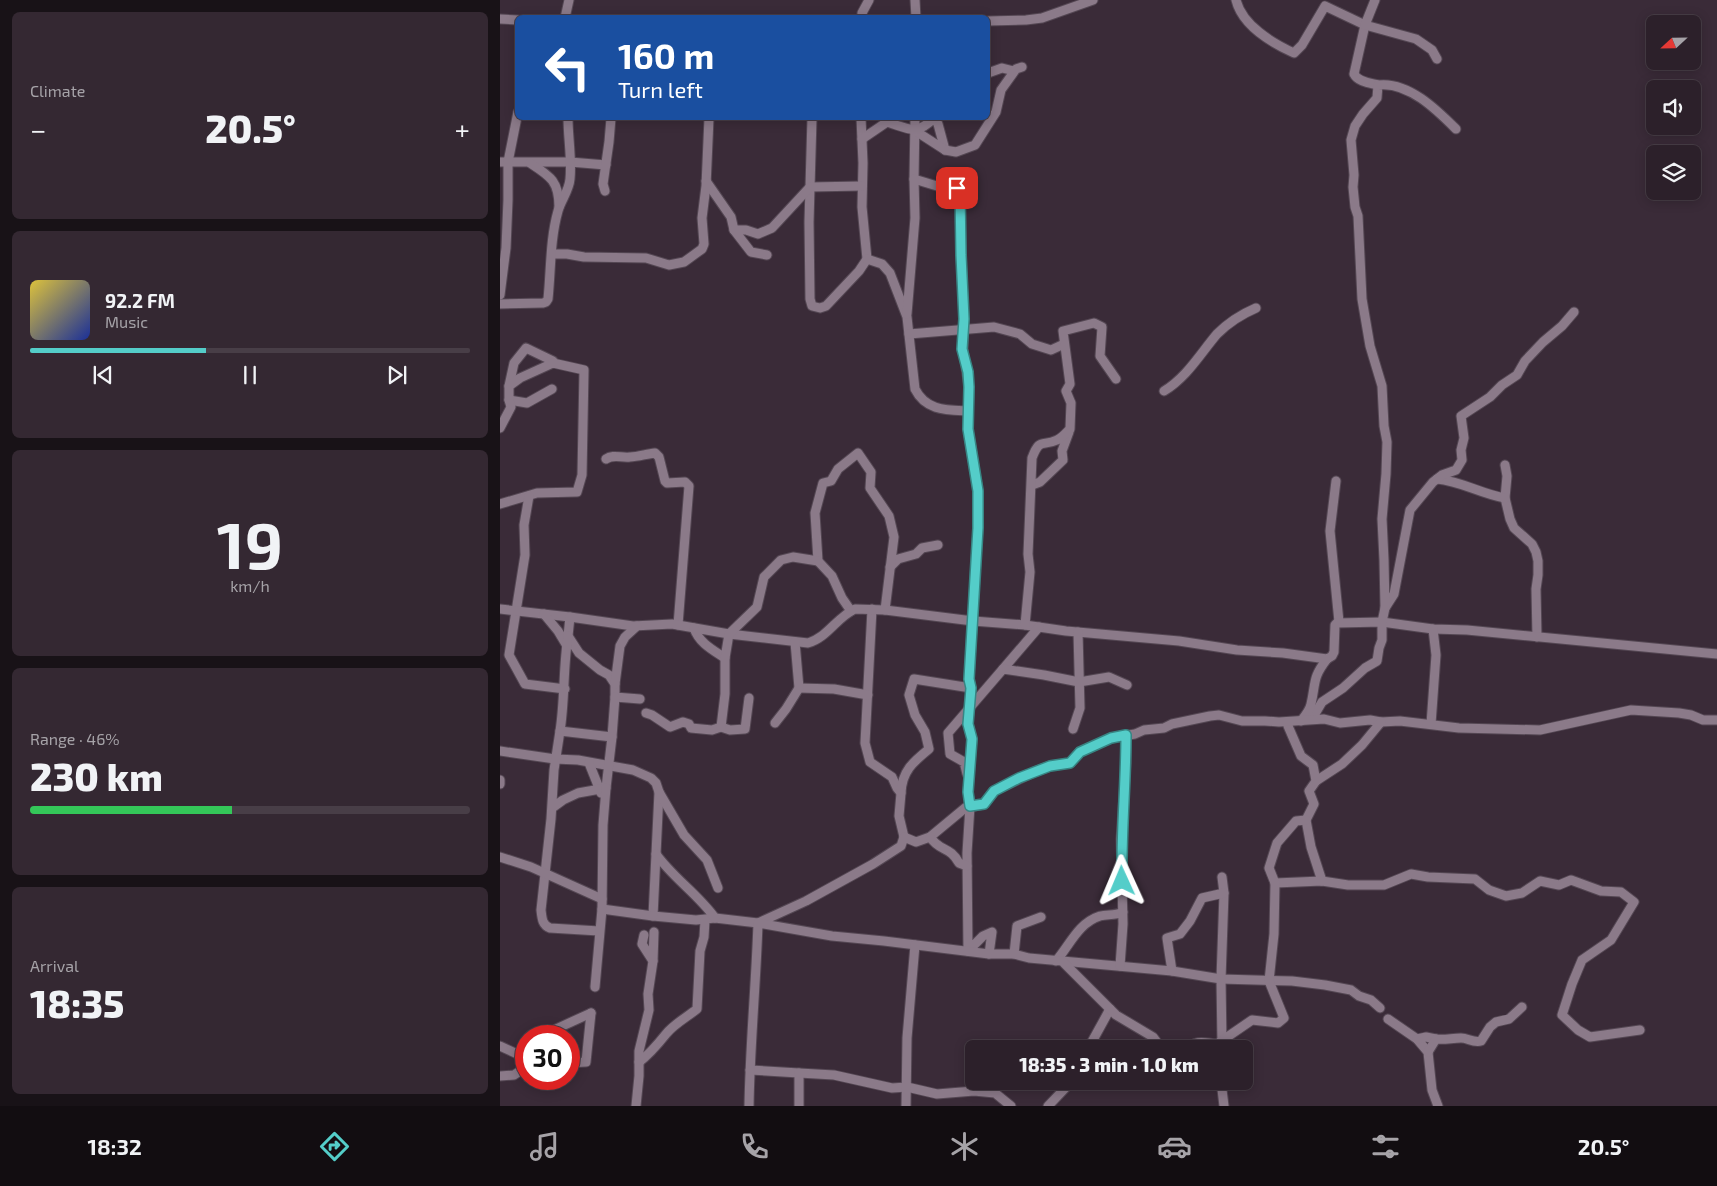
<!DOCTYPE html>
<meta charset="utf-8">
<style>
:root{--surface:#2c202a;--page:#342832;--text:#f1f3f6;--muted:#a6a3a8;--line:#483e47;--accent:#54cdc9}
body{margin:0;font-family:"Exo 2",sans-serif;background:var(--page);color:var(--text);height:100vh;display:flex;flex-direction:column;font-size:19px;white-space:nowrap}
*{box-sizing:border-box;margin:0}
p{font-size:16px;color:var(--muted)}
.icon{flex:none;width:28px;height:28px;fill:none;stroke:currentColor;stroke-width:2;stroke-linecap:round;stroke-linejoin:round}
.map{position:relative;flex:1;overflow:hidden}
.drawer{display:flex;flex-direction:column;gap:12px;padding:12px;background:#181217;width:500px}
.drawer>*{flex:none}
.top-card{position:absolute;left:15px;top:15px;width:475px;height:105px;border-radius:8px;box-shadow:0 2px 12px #0003,0 0 0 1px var(--line);background:#1a4fa0;color:#fff;overflow:hidden}
.needle{width:32px;rotate:248deg}
.fabs{position:absolute;left:1146px;top:15px;display:grid;gap:10px}
.fabs a{display:grid;place-items:center;width:55px;height:55px;border-radius:8px;background:var(--surface);box-shadow:0 2px 12px #0003,0 0 0 1px var(--line);font-size:25px}
.speed{position:absolute;left:15px;top:1025px;display:flex;gap:10px;font-size:25px;font-weight:700;text-align:center}
.speed>*{display:grid;place-content:center;width:65px;height:65px;border-radius:50%;background:var(--surface);box-shadow:0 2px 12px #0003,0 0 0 1px var(--line);line-height:1}
.speed .limit{border:8px solid #d22;background:#fff;color:#111}
.pin{position:absolute;display:grid;place-items:center;width:42px;height:42px;color:#fff;margin:-21px;border-radius:10px;box-shadow:0 2px 8px #0006}
.me{position:absolute;width:55px;margin:-28px;rotate:359deg;stroke-linejoin:round;filter:drop-shadow(0 0 4px #0008)}
.turn{display:flex;align-items:center;gap:18px;height:105px;padding:0 20px;font-size:22px}
.turn .icon{width:65px;height:65px;stroke-width:2.5}
.turn b{display:block;font-size:35px;line-height:42px}
.big{font-size:38px;font-weight:800;line-height:1.1}
.drawer .tile{flex:1;display:flex;flex-direction:column;justify-content:center;gap:8px;min-width:0;padding:0 18px;border-radius:8px;background:var(--page)}
.drawer .dial{align-items:center;gap:0}
.dial b{font-size:65px;line-height:1}
.song{display:flex;align-items:center;gap:15px}
.cover{width:60px;height:60px;border-radius:8px;background:linear-gradient(135deg,hsl(50 70% 55%),hsl(230 70% 35%))}
.played{height:5px;border-radius:2px;background:linear-gradient(90deg,var(--accent) 40%,var(--line) 40%)}
.keys{display:flex;justify-content:space-around;direction:ltr}
.heat{display:flex;justify-content:space-between;align-items:center;font-size:28px;direction:ltr}
.charge{height:8px;border-radius:4px;background:linear-gradient(90deg,#34c759 46%,var(--line) 0)}
.trip{position:absolute;left:465px;top:1040px;width:288px;height:50px;border-radius:8px;background:var(--surface);box-shadow:0 2px 12px #0003,0 0 0 1px var(--line);font-weight:800;line-height:50px;text-align:center}
.dock{display:flex;height:80px;justify-content:space-around;align-items:center;background:#120d11;color:var(--muted)}
.dock .icon{width:35px;height:35px}
.dock .current{color:var(--accent)}
.dock b{font-size:22px;color:var(--text)}
main{display:flex;flex:1;min-height:0}
.map>svg:first-child{display:block}
.lines{fill:none;stroke-linecap:round;stroke-linejoin:round}
.minor-casing{stroke:#544753;stroke-width:11}
.minor{stroke:#8b7a89;stroke-width:9}
.route-casing{stroke:#378583;stroke-width:12}
.route{stroke:#54cdc9;stroke-width:9}
</style>
<main>
<section class="drawer">
<div class="tile"><p>Climate</p>
<div class="heat"><a>−</a><b class="big">20.5°</b><a>+</a></div>
</div>
<div class="tile">
<div class="song"><i class="cover"></i><div><b>92.2 FM</b><p>Music</p></div></div>
<div class="played"></div>
<div class="keys"><svg class="icon" aria-label="previous" viewBox="0 0 24 24"><path d="M18 5L8 12l10 7zM5 5v14"/></svg><svg class="icon" aria-label="pause" viewBox="0 0 24 24"><path d="M8 5v14M16 5v14"/></svg><svg class="icon" aria-label="next" viewBox="0 0 24 24"><path d="M6 5l10 7-10 7zM19 5v14"/></svg></div>
</div>
<div class="tile dial"><b>19</b><p>km/h</p></div>
<div class="tile"><p>Range · 46%</p><b class="big">230 km</b><div class="charge"></div></div>
<div class="tile"><p>Arrival</p><b class="big">18:35</b></div>
</section>
<div class="map">
<svg width="1217" height="1106" viewBox="0 0 1217 1106">
<rect width="100%" height="100%" fill="#3a2b38"/>
<g class="lines">
<defs>
<g id="minor">
<polyline points="415,0 416,18"/>
<path d="M 736,0 C 742,25 772,43 794,53 L 802,45 L 825,6 L 865,25 L 854,74 C 858,82 870,83 878,85"/>
<polyline points="875,0 865,25 916,39 932,50 937,59"/>
<polyline points="65,18 69,0"/>
<polyline points="362,18 362,13 369,0"/>
<polyline points="0,19 18,20"/>
<polyline points="488,21 526,20 542,18 593,0"/>
<polyline points="488,73 502,68 514,71"/>
<polyline points="312,118 309,222 310,299 312,306 320,308 326,306 359,271 367,259 362,207 363,163 361,118"/>
<polyline points="415,118 414,179 437,186 457,189 460,192 461,255 464,319 463,349 469,387 468,429 478,491 478,527 469,679 471,688 468,724 472,739 468,792 470,806 467,853 468,951 483,936 492,932 489,954"/>
<polyline points="434,118 438,124 445,150"/>
<polyline points="414,130 445,150 456,152 475,145 496,112 501,90 516,69 522,67"/>
<path d="M 362,139 L 387,122 C 410,129 416,136 434,118"/>
<polyline points="0,162 70,162 106,165"/>
<path d="M 30,163 C 50,176 59,181 59,207"/>
<polyline points="206,181 231,217 234,230 251,252 267,255"/>
<polyline points="105,191 103,184 109,142 111,118"/>
<polyline points="234,230 246,230 258,234 272,228 310,187 362,186"/>
<polyline points="52,254 67,254 84,257 146,258 169,265 184,262 202,249 204,244 202,218 206,186 209,118"/>
<path d="M 367,259 L 382,264 L 390,273 L 407,317 L 415,389 C 426,411 447,410 468,411"/>
<polyline points="0,295 6,248 8,200 8,162 18,112"/>
<path d="M 0,304 L 43,303 L 46,302 L 48,299 C 51,270 50,239 58,211 C 61,200 69,191 70,179 C 72,159 68,138 68,118"/>
<polyline points="407,314 415,218 414,179"/>
<polyline points="409,334 494,327 520,334 532,344 551,350 564,344"/>
<polyline points="9,386 14,363 26,348 53,361 53,363"/>
<path d="M 664,391 C 687,377 700,354 717,334 C 728,323 742,314 756,308"/>
<polyline points="9,400 27,403 52,389"/>
<polyline points="0,428 11,407 9,400 9,386 20,378 53,363 84,370 82,475 77,492 37,493 0,504"/>
<path d="M 106,459 C 113,454 121,458 130,457 C 138,457 146,454 155,453 L 159,457 L 165,481 L 167,483 L 185,482 L 189,486 L 178,625"/>
<polyline points="1005,465 1007,476 1005,498 1010,519 1014,528 1032,544 1036,552 1038,561 1038,575 1036,589 1037,637"/>
<path d="M 937,479 C 961,481 981,494 1005,498"/>
<polyline points="836,481 830,531 839,622"/>
<polyline points="532,485 540,482 563,460 562,451 569,432"/>
<polyline points="29,496 24,525 25,555 9,655 25,684 65,689"/>
<polyline points="390,567 398,559 416,554 422,548 438,545"/>
<polyline points="885,608 894,594 910,510 933,482 942,475 956,470 962,460 961,450 964,438 961,416 990,397 1002,385 1017,375 1025,361 1043,342 1062,326 1074,312"/>
<polyline points="0,609 70,617 68,636 79,653 100,670 109,675 115,684 115,697 140,699"/>
<polyline points="372,609 365,743 370,762 392,777 397,788 401,793 399,816 404,837"/>
<polyline points="351,611 342,598 332,576 318,561 315,513 323,483 331,481 338,469 358,453 371,472 370,488 389,516 394,537 385,610"/>
<polyline points="44,614 58,631 67,646"/>
<path d="M 70,617 L 133,626 L 172,624 L 229,634 L 308,643 C 327,638 337,617 355,609 L 385,610 L 473,621 L 525,625 L 566,631 L 679,641 L 737,650 L 783,653 L 827,659 L 832,656 L 834,652 L 835,625 L 837,623 L 882,622 L 933,629 L 967,630 L 1217,654"/>
<path d="M 525,625 L 530,572 L 528,554 L 532,458 C 540,437 542,447 557,440 C 562,438 566,433 570,429 L 571,403 L 566,391 L 570,384 L 563,331 L 594,323 L 602,327 L 600,356 L 616,379"/>
<path d="M 194,628 C 199,643 213,650 225,658"/>
<polyline points="503,669 539,627"/>
<polyline points="115,684 120,646 125,637 137,626"/>
<polyline points="299,688 334,689 368,695"/>
<polyline points="146,713 152,715 170,727 183,722 189,724 191,728 212,730 221,727 230,730 245,729 249,698"/>
<path d="M 812,719 L 822,702 L 843,688 L 865,668 L 877,661 L 879,648 L 882,640 L 882,622 L 885,608 L 884,560 L 882,519 L 886,474 L 887,442 L 884,426 L 882,386 L 870,346 L 862,299 L 858,216 L 855,207 L 853,187 L 854,175 L 851,140 L 855,126 L 863,114 L 877,98 L 878,85 C 908,81 937,110 956,129"/>
<path d="M 801,721 C 805,716 810,710 811,704 C 816,683 812,678 827,659"/>
<polyline points="789,722 788,726 801,756 813,765 816,781 809,791 814,804 806,820 811,847 822,881"/>
<polyline points="275,723 286,709 299,688 295,642"/>
<polyline points="931,724 936,655 933,629"/>
<polyline points="221,727 225,694 225,658 229,634 257,607 264,577 281,560 293,557 318,561"/>
<polyline points="573,729 580,708 578,632"/>
<path d="M 60,731 C 65,699 63,668 68,636"/>
<polyline points="112,737 115,697"/>
<polyline points="0,751 55,759 78,760 133,770 151,778 156,783 159,792 153,916 196,920 215,918 258,923 306,901 373,864 401,846 404,837 416,842 430,837 465,808 484,804 494,791 534,772 550,766 570,763 580,752 611,738 635,734 644,730 664,728 672,724 710,716 719,715 742,721 765,721 779,722 824,719 840,723 870,720 881,722 900,721 959,728 1040,730 1131,710 1179,713 1191,715 1203,720 1217,720"/>
<polyline points="89,763 101,793"/>
<polyline points="467,774 464,762 450,754 448,733 503,669 544,675 579,682 609,677 627,685"/>
<polyline points="0,780 0,784"/>
<polyline points="816,781 842,764 862,745 881,722"/>
<polyline points="159,792 184,835 207,860 218,888"/>
<path d="M 401,793 C 402,771 413,762 429,749 L 425,732 L 415,715 L 409,695 L 414,679 L 471,688"/>
<path d="M 52,808 L 63,800 L 78,793 L 106,788 L 112,737 L 60,731 L 54,770 L 51,819 L 41,910 C 42,918 42,925 50,928 L 99,931"/>
<path d="M 430,837 C 440,852 450,846 459,863 L 467,866"/>
<path d="M 156,854 C 173,878 198,894 215,918"/>
<polyline points="0,857 31,867 102,899"/>
<polyline points="722,877 724,893 721,979 792,981 825,985 851,990 859,996 871,1000 880,1008"/>
<polyline points="775,883 822,881 848,885 884,885 911,874 928,877 975,879 989,890 1006,896 1022,893 1040,881 1059,885 1071,880 1101,891 1121,892 1134,902 1111,940 1082,960 1072,984 1062,1015 1078,1030 1090,1037 1140,1030"/>
<polyline points="102,909 153,916"/>
<polyline points="514,954 517,926 541,917"/>
<polyline points="153,961 154,932"/>
<path d="M 556,961 C 570,945 578,923 600,916 C 608,914 614,916 623,912"/>
<polyline points="562,961 672,971 721,979 722,1044"/>
<polyline points="620,966 623,924 621,839 626,763 626,735"/>
<polyline points="672,971 667,938 680,934 690,921 702,898 724,893"/>
<polyline points="95,987 102,909 103,825 106,788"/>
<polyline points="888,1019 917,1039 928,1052 932,1090 938,1106"/>
<polyline points="52,1036 56,1029 91,1013"/>
<polyline points="917,1039 926,1037 936,1039"/>
<polyline points="0,1046 26,1058"/>
<polyline points="588,1049 610,1009"/>
<path d="M 687,1049 C 696,1039 705,1043 717,1044 L 752,1020 L 778,1023 L 784,1018 L 769,981 L 774,934 L 775,883 L 769,868 L 777,843 L 796,821 L 806,820"/>
<path d="M 928,1052 L 936,1039 C 945,1040 952,1038 961,1038 C 968,1038 973,1043 981,1041 L 990,1027 L 996,1022 L 1009,1019 L 1022,1007"/>
<path d="M 139,1062 C 150,1054 158,1044 166,1034 C 174,1024 187,1017 197,1009 L 200,951 L 204,937 L 205,920"/>
<polyline points="69,1063 86,1062 91,1013"/>
<polyline points="250,1070 299,1073 299,1106"/>
<polyline points="299,1073 334,1075 392,1088 407,1087 437,1094 474,1091 495,1093 511,1106"/>
<polyline points="0,1076 14,1075 26,1067"/>
<polyline points="721,1081 724,1106"/>
<polyline points="136,1106 139,1076 139,1051 149,1010 148,994 153,961 142,944 144,935"/>
<path d="M 249,1106 C 250,1045 256,984 258,923 L 332,936 L 384,941 L 489,954 L 514,954 L 529,958 L 562,961 L 616,1015 L 653,1037 L 656,1041 L 659,1049"/>
<polyline points="406,1106 407,1038 415,945"/>
<polyline points="548,1106 572,1081"/>
</g>
</defs>
<use href="#minor" class="minor-casing"/>
<use href="#minor" class="minor"/>
</g>
<g class="lines">
<defs>
<path id="route" d="M 457,188 L 460,192 L 461,255 L 464,319 L 462,349 L 468,372 L 469,387 L 468,429 L 478,491 L 478,528 L 469,679 L 471,688 L 468,724 L 472,739 L 468,792 L 470,806 L 484,804 L 494,791 L 519,778 L 550,766 L 570,763 L 580,752 L 611,738 L 626,735 C 626,784 621,832 622,881"/>
</defs>
<use href="#route" class="route-casing"/>
<use href="#route" class="route"/>
</g>
</svg>
<div class="fabs">
<a><svg class="needle" viewBox="-14 -14 28 28"><path d="M0-13l5 13h-10z" fill="#e53935"/><path d="M0 13l5-13h-10z" fill="#a6a3a8"/></svg></a>
<a><svg class="icon" aria-label="sound" viewBox="0 0 24 24"><path d="M4 9h4l5-4v14l-5-4H4zM17 9q2 3 0 6"/></svg></a>
<a><svg class="icon" aria-label="layers" viewBox="0 0 24 24"><path d="M12 4l9 5-9 5-9-5zM3 14l9 5 9-5"/></svg></a>
</div>
<div class="speed"><div class="limit">30</div></div>
<div class="pin" style="left:457px;top:188px;background:#d93025"><svg class="icon" aria-label="arrive" viewBox="0 0 24 24"><path d="M6 21V4h12l-3 4 3 4H6"/></svg></div>
<svg class="me" style="left:622px;top:881px" viewBox="-20 -20 40 40"><path d="M0-17L14 15 0 8-14 15z" fill="#54cdc9" stroke="#fff" stroke-width="4"/></svg>
<div class="trip">18:35 · 3 min · 1.0 km</div>
<div class="top-card">
<div class="turn"><svg class="icon" aria-label="left" viewBox="0 0 24 24"><path d="M17 20v-9H6M10 6l-5 5 5 5"/></svg><div><b>160 m</b>Turn left</div></div>
</div>
</div>
</main>
<nav class="dock">
<b>18:32</b>
<svg class="icon current" aria-label="directions" viewBox="0 0 24 24"><path d="M12 3l9 9-9 9-9-9zM9 14v-3h6M13 9l2 2-2 2"/></svg>
<svg class="icon" aria-label="music" viewBox="0 0 24 24"><path d="M9 18V5l10-2v13"/><circle cx="6" cy="18" r="3"/><circle cx="16" cy="16" r="3"/></svg>
<svg class="icon" aria-label="phone" viewBox="0 0 24 24"><path d="M5 4h4l2 5-3 2q2 4 5 5l2-3 5 2v4C11 20 4 13 5 4z"/></svg>
<svg class="icon" aria-label="climate" viewBox="0 0 24 24"><path d="M12 3v18M4 7l16 10M4 17L20 7"/></svg>
<svg class="icon" aria-label="car" viewBox="0 0 24 24"><path d="M5 17H2v-5l4-1 3-4h7l3 4 3 1v5h-3M9 17h6M6 11h13"/><circle cx="7" cy="17" r="2"/><circle cx="17" cy="17" r="2"/></svg>
<svg class="icon" aria-label="filters" viewBox="0 0 24 24"><path d="M4 7h16M4 17h16"/><circle cx="9" cy="7" r="2"/><circle cx="15" cy="17" r="2"/></svg>
<b>20.5°</b>
</nav>
